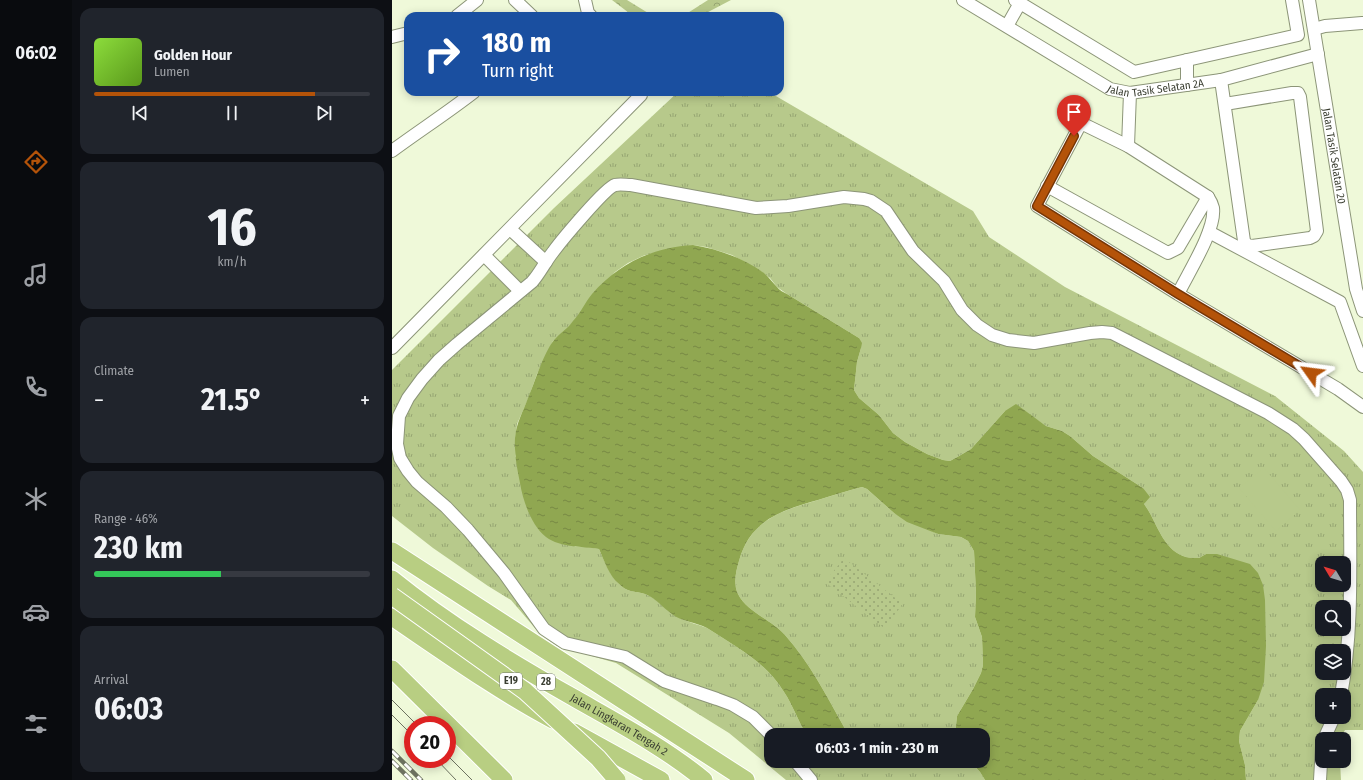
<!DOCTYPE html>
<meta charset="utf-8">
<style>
:root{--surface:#171b24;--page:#20242c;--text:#f1f3f6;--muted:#9ea1a6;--line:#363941;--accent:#b45309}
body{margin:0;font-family:"Fira Sans Condensed",sans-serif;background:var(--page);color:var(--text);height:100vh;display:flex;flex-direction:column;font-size:15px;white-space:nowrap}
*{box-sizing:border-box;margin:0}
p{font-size:13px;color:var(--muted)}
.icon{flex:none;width:22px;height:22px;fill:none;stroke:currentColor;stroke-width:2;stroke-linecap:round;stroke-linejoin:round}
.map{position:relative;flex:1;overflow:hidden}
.panel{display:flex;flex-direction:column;gap:8px;padding:8px;background:#0d0f14;width:320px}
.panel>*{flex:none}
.hud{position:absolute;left:12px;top:12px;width:380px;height:84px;border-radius:12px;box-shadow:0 2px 10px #0003;background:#1a4fa0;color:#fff;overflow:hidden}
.needle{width:26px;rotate:308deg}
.fabs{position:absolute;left:923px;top:556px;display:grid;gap:8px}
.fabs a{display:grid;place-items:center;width:36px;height:36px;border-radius:8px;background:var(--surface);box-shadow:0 2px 10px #0003;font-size:20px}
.speed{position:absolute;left:12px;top:716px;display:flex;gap:8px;font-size:20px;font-weight:700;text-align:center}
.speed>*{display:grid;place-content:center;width:52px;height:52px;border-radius:50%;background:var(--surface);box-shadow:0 2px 10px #0003;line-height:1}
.speed .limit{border:6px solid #d22;background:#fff;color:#111}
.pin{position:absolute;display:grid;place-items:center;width:34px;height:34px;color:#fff;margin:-41px -17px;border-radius:50% 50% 50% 0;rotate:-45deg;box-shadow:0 0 4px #0007}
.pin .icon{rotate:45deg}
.me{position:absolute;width:44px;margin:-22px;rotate:301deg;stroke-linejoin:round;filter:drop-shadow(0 0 3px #0008)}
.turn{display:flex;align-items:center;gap:14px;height:84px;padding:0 12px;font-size:18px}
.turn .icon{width:52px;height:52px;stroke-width:2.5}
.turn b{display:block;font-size:28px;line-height:34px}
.big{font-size:30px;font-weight:700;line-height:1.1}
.panel .widget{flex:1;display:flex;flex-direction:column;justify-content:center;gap:6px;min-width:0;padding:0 14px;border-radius:12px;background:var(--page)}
.panel .dial{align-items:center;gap:0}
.dial b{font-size:52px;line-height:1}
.song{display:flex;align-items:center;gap:12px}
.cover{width:48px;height:48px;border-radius:6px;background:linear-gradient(135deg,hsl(90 70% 55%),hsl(90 70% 35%))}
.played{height:4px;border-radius:2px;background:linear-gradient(90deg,var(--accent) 80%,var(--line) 80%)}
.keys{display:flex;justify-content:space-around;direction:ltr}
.heat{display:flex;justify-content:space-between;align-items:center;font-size:22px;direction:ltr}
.charge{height:6px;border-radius:3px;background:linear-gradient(90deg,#34c759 46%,var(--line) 0)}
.trip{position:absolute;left:372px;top:728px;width:226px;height:40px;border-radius:12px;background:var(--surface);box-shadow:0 2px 10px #0003;font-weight:700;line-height:40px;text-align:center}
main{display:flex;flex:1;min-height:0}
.menu{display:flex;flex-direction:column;width:72px;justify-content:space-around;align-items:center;background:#090b0e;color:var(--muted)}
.menu .icon{width:28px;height:28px}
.menu .active{color:var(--accent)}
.menu b{font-size:18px;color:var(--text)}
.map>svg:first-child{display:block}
.grass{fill:url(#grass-tufts);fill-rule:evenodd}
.forest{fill:url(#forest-crowns)}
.park{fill:url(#park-dots)}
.pitch{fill:#b7c98b}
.water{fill:url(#water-ripples)}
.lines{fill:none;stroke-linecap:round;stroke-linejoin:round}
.minor-casing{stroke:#8c9578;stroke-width:14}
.highway-casing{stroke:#fff;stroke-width:19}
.minor{stroke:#fff;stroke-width:12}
.highway{stroke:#b8ce82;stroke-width:17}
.tram{stroke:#6d7260;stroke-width:1}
.rail-casing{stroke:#6d7260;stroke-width:4.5}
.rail{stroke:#fff;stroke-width:3;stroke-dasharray:9;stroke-linecap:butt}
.highway-bridge-casing{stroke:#fff;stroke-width:19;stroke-linecap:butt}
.highway-bridge{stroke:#b8ce82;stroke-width:17}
.route-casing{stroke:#753606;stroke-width:10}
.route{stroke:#b45309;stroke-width:7}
.labels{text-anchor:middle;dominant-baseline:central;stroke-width:3;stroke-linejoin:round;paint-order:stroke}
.shield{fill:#fff;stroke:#75786f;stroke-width:1}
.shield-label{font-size:10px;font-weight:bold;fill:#3a3e31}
.street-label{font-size:11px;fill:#3a3e31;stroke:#fff}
</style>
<main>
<nav class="menu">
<b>06:02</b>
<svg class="icon active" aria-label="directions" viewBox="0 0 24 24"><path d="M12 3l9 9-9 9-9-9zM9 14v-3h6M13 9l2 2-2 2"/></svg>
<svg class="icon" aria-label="music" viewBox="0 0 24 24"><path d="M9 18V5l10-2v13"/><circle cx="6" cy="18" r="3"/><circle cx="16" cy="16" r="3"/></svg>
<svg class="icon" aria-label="phone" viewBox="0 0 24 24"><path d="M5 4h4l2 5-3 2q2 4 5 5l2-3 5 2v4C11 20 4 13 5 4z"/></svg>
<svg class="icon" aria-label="climate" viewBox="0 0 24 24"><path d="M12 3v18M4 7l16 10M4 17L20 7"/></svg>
<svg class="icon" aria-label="car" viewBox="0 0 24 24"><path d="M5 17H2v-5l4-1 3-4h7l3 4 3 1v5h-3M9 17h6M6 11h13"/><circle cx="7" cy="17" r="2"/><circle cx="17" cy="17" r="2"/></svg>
<svg class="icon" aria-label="filters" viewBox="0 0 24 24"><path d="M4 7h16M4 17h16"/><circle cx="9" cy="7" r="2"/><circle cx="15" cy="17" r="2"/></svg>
</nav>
<section class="panel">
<div class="widget">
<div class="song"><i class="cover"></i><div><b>Golden Hour</b><p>Lumen</p></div></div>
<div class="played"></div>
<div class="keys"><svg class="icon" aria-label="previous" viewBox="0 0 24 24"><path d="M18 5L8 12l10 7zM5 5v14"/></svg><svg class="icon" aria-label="pause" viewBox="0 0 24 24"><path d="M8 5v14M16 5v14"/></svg><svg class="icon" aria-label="next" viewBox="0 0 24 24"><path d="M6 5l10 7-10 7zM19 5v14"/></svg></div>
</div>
<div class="widget dial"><b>16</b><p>km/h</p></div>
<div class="widget"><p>Climate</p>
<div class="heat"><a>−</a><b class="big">21.5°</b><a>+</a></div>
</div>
<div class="widget"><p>Range · 46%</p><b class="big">230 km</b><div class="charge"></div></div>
<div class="widget"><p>Arrival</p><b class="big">06:03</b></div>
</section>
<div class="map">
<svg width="971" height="780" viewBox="0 0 971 780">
<defs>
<pattern id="grass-tufts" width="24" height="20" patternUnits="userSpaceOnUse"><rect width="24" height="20" fill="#b7c98b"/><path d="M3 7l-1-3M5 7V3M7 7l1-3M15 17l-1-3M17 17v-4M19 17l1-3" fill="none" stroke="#96a572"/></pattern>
<pattern id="forest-crowns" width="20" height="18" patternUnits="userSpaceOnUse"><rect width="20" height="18" fill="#b7c98b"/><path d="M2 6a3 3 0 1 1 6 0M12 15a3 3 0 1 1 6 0" fill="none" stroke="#96a572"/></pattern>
<pattern id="park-dots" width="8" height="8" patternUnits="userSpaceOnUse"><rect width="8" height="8" fill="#b7c98b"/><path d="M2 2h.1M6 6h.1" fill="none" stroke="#96a572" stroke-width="1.8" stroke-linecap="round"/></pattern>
<pattern id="water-ripples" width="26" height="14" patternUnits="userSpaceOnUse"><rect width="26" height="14" fill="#90a751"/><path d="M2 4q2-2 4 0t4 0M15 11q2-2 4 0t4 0" fill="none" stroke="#778944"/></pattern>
</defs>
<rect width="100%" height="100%" fill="#eff9d9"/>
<g class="grass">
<path d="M 286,92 L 377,92 L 581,211 L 597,237 L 673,287 L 883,396 L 952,451 L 971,472 L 971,730 L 953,730 L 948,739 L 930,739 L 930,761 L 948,761 L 949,780 L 854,780 L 853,765 L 847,741 L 848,731 L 866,700 L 814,554 L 807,558 C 802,558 796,558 791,556 C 769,547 765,521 752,504 L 754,500 L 751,488 L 701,456 L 678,436 L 670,431 L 654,426 L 645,420 L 613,411 L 579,449 L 567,456 L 558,461 L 551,460 L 535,454 L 513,442 L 501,433 L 487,415 L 467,398 L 462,390 L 465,362 L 469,348 L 467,338 L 395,294 L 385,287 L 378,278 L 370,272 L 340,255 L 314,247 L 301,245 L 253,255 L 236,263 L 223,272 L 181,322 L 161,341 L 145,374 L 136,399 L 125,424 L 123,439 L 123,456 L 183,547 L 195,547 L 207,549 C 212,560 218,576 227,584 C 234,592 243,591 253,594 C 267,599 275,612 288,618 C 297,623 306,624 315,628 C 344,647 373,661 392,692 C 401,705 406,722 415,735 L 379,735 L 379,761 L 578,761 L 588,772 L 593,780 L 394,780 L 337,733 L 224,663 L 165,646 L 148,634 L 119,600 L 96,586 L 41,548 L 0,516 L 0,370 L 162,208 ZM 930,563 L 952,563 L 952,585 L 930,585 ZM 930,607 L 952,607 L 952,629 L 930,629 ZM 930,651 L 952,651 L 952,673 L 930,673 ZM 930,695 L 952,695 L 952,717 L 930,717 Z"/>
<path d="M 470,487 L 475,489 L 502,513 L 546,534 L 569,537 L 576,541 L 582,551 L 584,593 L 583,617 L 590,637 L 591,665 L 589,673 L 581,689 L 565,716 L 563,735 L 456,735 L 452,727 C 434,695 418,663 393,635 C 380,620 355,612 346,594 C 341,584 344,571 347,561 C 358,521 388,511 423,501 C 439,496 454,491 470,487 Z"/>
</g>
<g class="forest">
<polygon points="220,0 235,0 261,16 241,16"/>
<polygon points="316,0 339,0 318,11 311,16 291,16"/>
</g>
<polygon class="park" points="452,558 511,604 492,628 433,582"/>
<polygon class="pitch" points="872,468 908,510 884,531 847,488"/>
<path class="water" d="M 301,245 C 326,249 351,258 372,273 C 377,277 380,282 385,287 C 387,290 391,292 395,294 L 467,338 L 470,343 L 469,348 L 465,362 L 462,390 L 467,398 L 487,415 L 501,433 L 513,442 L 535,454 L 551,460 L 558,461 L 567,456 L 579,449 L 613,411 L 624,404 L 654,426 L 670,431 L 678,436 L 701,456 L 751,488 L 758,497 L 752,504 C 765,521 769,547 791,556 C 796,558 802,558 807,558 L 814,554 L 825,554 L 858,564 L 866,573 L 871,585 L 873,600 L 874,646 L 872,682 L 866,700 L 848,731 L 847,741 L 853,765 L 854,780 L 593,780 L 588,772 L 578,761 L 591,761 L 591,735 L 563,735 L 565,716 L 581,689 L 589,673 L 591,665 L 590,637 L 583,617 L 584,593 L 582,551 L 576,541 L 569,537 L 546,534 L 515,522 L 502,513 L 475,489 L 470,487 C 455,491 441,495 426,500 C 390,510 358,520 347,561 C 344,571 341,584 346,594 C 355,612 380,620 393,635 C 418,663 434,695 452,727 L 456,735 L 415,735 C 406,722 401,705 392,692 C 373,661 344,647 315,628 C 304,622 290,622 280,614 C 270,607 265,599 253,594 C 243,591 234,592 227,584 C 217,576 212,560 207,549 C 189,546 169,548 154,537 C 139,525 131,501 128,483 C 125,468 122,454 123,438 C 124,423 131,412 136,398 C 143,382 151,354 162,340 C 168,333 176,328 181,321 C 189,313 193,302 200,294 C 226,264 261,247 301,245 Z"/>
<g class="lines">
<defs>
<g id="minor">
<polyline points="123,0 140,16"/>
<polyline points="193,0 196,13 199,16"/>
<path id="s1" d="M 571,0 L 718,89 L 738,93 L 829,80 L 926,54"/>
<polyline points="623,0 742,72 906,35 900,0"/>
<path id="s2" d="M 917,0 L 964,289 L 971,311"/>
<polyline points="65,16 85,0"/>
<polyline points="615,26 628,3"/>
<polyline points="922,29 933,26 970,23"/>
<polyline points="0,37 16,33"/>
<polyline points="795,60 795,85"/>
<polyline points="829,80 852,241 855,245 860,246 918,238 922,236 925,231 908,97 906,93 900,93 833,104"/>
<polyline points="736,146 738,93"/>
<path d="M 0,151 C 27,131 55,113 82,92"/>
<polyline points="655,186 776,253 786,248 816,197"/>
<polyline points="118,229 154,262"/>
<polyline points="817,232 948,302 971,366"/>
<polyline points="92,255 128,291"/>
<path d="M 786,294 C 796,273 824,230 821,208 C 820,204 818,200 816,197 L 736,146 L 689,123 L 645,206 L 786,294 L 946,389 L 971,407"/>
<polyline points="0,348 249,95 249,92"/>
<path d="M 379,735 L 361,717 L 341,705 L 325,699 L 272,681 L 233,657 L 173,643 L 152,629 L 112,573 L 76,530 L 54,507 L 25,482 L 16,471 L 8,458 L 5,444 L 7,416 L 16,398 L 30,379 L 47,360 L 65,344 L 140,282 C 148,273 153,262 161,252 C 169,241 213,188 223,185 C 228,184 234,185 239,185 L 364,208 L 396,206 L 452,197 L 472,199 L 479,201 L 494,211 L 521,251 L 552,281 L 570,310 L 585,325 L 600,335 L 616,340 L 642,343 L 698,333 L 710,332 L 720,333 L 876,413 L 901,429 L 912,439 L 949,481 L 955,490 L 958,500 C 958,565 961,631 949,695"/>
<polyline points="932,739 942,717"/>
<polyline points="403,761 419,780"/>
<polyline points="928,780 930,746"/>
</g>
<g id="highway">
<polyline points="0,551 354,780"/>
<path id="s3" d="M 0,579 C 57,625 120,663 184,699 C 228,724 273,748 312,780"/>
<path d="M 0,617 C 53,653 105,690 161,720"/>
<polyline points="0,669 112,780"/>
<polyline points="182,732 269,780"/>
</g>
</defs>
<use href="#minor" class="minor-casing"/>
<use href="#highway" class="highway-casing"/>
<use href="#minor" class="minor"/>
<use href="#highway" class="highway"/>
<g class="tram">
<polyline points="0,700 25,725"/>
<polyline points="0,715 21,736"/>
<polyline points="55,755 80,780"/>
<polyline points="44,759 64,780"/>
</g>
<defs>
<g id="rail">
<polyline points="0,751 29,780"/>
<polyline points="0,761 19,780"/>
</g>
</defs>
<use href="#rail" class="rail-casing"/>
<use href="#rail" class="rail"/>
<defs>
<polyline id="highway-bridge" points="0,596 133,691 206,758 225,780"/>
</defs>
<use href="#highway-bridge" class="highway-bridge-casing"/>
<use href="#highway-bridge" class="highway-bridge"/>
</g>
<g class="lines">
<defs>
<polyline id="route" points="682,136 645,206 786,294 919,373"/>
</defs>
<use href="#route" class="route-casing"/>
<use href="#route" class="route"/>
</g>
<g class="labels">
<g class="shield">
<rect x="108" y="673" width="22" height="16" rx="3"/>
<rect x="145" y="674" width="18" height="16" rx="3"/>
</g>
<g class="shield-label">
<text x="119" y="681">E19</text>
<text x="154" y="682">28</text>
</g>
<g class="street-label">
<text stroke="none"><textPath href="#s1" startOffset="218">Jalan Tasik Selatan 2A</textPath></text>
<text stroke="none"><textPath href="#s2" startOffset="158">Jalan Tasik Selatan 20</textPath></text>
<text stroke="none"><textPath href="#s3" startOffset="270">Jalan Lingkaran Tengah 2</textPath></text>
</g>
</g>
</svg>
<div class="fabs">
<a><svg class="needle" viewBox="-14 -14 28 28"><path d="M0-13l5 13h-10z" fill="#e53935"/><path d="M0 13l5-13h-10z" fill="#9ea1a6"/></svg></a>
<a><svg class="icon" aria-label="search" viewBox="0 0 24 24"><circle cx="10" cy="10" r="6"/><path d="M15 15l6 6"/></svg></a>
<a><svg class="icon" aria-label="layers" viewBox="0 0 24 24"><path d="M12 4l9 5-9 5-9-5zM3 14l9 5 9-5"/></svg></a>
<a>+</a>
<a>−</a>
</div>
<div class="speed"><div class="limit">20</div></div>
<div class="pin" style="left:682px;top:136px;background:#d93025"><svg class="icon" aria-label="arrive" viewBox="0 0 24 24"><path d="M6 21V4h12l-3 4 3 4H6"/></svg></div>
<svg class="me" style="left:919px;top:373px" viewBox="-20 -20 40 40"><path d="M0-17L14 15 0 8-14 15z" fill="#b45309" stroke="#fff" stroke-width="4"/></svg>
<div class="trip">06:03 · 1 min · 230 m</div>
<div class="hud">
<div class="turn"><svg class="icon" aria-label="right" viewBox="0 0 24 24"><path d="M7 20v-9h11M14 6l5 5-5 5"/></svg><div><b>180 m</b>Turn right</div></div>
</div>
</div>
</main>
